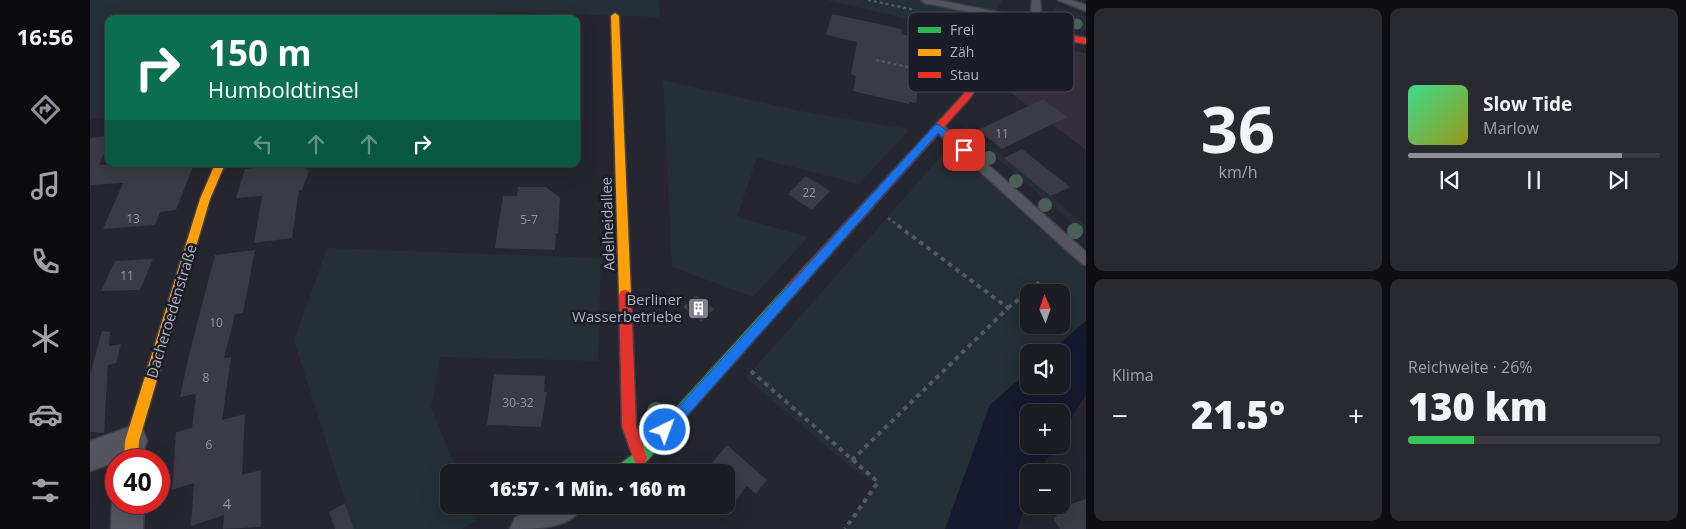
<!DOCTYPE html>
<html lang="de">
<meta charset="utf-8">
<style>
:root{--surface:#1c1c23;--page:#292930;--text:#f1f3f6;--muted:#a0a1a6;--line:#3a3a41;--accent:#8c9099}
body{margin:0;font-family:"Open Sans",sans-serif;background:var(--page);color:var(--text);height:100vh;display:flex;flex-direction:column;font-size:19px;white-space:nowrap}
*{box-sizing:border-box;margin:0}
p{font-size:16px;color:var(--muted)}
.icon{flex:none;width:28px;height:28px;fill:none;stroke:currentColor;stroke-width:2;stroke-linecap:round;stroke-linejoin:round}
.map{position:relative;flex:1;overflow:hidden}
.side{display:flex;flex-direction:column;gap:8px;padding:8px;background:#0f0f13;width:600px}
.side>*{flex:none}
.guide{position:absolute;left:15px;top:15px;width:475px;height:152px;border-radius:10px;box-shadow:0 5px 20px #0002,0 0 0 1px var(--line);background:#0b6e4f;color:#fff;overflow:hidden}
.needle{width:32px;rotate:358deg}
.fabs{position:absolute;left:930px;top:284px;display:grid;gap:10px}
.fabs a{display:grid;place-items:center;width:50px;height:50px;border-radius:10px;background:var(--surface);box-shadow:0 5px 20px #0002,0 0 0 1px var(--line);font-size:25px}
.speed{position:absolute;left:15px;top:449px;display:flex;gap:10px;font-size:25px;font-weight:700;text-align:center}
.speed>*{display:grid;place-content:center;width:65px;height:65px;border-radius:50%;background:var(--surface);box-shadow:0 5px 20px #0002,0 0 0 1px var(--line);line-height:1}
.speed .limit{border:8px solid #d22;background:#fff;color:#111}
.pin{position:absolute;display:grid;place-items:center;width:42px;height:42px;color:#fff;margin:-21px;border-radius:10px;box-shadow:0 2px 8px #0006}
.me{position:absolute;width:55px;margin:-28px;rotate:42deg;stroke-linejoin:round;filter:drop-shadow(0 0 4px #0008)}
.turn{display:flex;align-items:center;gap:18px;height:105px;padding:0 20px;font-size:22px}
.turn .icon{width:65px;height:65px;stroke-width:2.5}
.turn b{display:block;font-size:35px;line-height:42px}
.lanes{display:flex;align-items:center;height:48px;padding:0 20px;background:#0003;justify-content:center;gap:25px;direction:ltr}
.lanes .off{opacity:.35}
.big{font-size:38px;font-weight:800;line-height:1.1}
.side .tile{flex:1;display:flex;flex-direction:column;justify-content:center;gap:8px;min-width:0;padding:0 18px;border-radius:10px;background:var(--page)}
.side .dial{align-items:center;gap:0}
.dial b{font-size:65px;line-height:1}
.song{display:flex;align-items:center;gap:15px}
.cover{width:60px;height:60px;border-radius:8px;background:linear-gradient(135deg,hsl(150 70% 55%),hsl(60 70% 35%))}
.played{height:5px;border-radius:2px;background:linear-gradient(90deg,var(--accent) 85%,var(--line) 85%)}
.keys{display:flex;justify-content:space-around;direction:ltr}
.heat{display:flex;justify-content:space-between;align-items:center;font-size:28px;direction:ltr}
.charge{height:8px;border-radius:4px;background:linear-gradient(90deg,#34c759 26%,var(--line) 0)}
.side .tiles{flex:1;display:grid;gap:8px;grid-template-columns:repeat(2,1fr)}
.trip{position:absolute;left:350px;top:464px;width:295px;height:50px;border-radius:10px;background:var(--surface);box-shadow:0 5px 20px #0002,0 0 0 1px var(--line);font-weight:800;line-height:50px;text-align:center}
main{display:flex;flex:1;min-height:0}
.dock{display:flex;flex-direction:column;width:90px;justify-content:space-around;align-items:center;background:#0b0b0e;color:var(--muted)}
.dock .icon{width:35px;height:35px}
.dock .selected{color:var(--accent)}
.dock b{font-size:22px;color:var(--text)}
.map>svg:first-child{display:block}
.medical{fill:#342f3b}
.green{fill:#262f36;fill-rule:evenodd}
.water{fill:#171a2f}
.building{fill:#3a3b44}
.lines{fill:none;stroke-linecap:round;stroke-linejoin:round}
.lane-casing{stroke:#404049;stroke-width:3}
.street-casing{stroke:#404049;stroke-width:3}
.fast-casing{stroke:#404049;stroke-width:3}
.slow-casing{stroke:#404049;stroke-width:3}
.jam-casing{stroke:#404049;stroke-width:3}
.path-far1{stroke:#565860;stroke-width:2.5;stroke-dasharray:3 3;stroke-linecap:butt}
.path{stroke:#565860;stroke-width:4;stroke-dasharray:4.5 4.5;stroke-linecap:butt}
.lane{fill:#54555e;fill-rule:evenodd}
.street{fill:#54555e;fill-rule:evenodd}
.fast{fill:#30b455;fill-rule:evenodd}
.slow{fill:#ff9f0a;fill-rule:evenodd}
.jam{fill:#e5322d;fill-rule:evenodd}
.tree{fill:#4a5f5a}
.route{fill:#1a73e8;stroke:#114b97}
.labels{text-anchor:middle;dominant-baseline:central;stroke-width:5;stroke-linejoin:round;paint-order:stroke}
.number-label{font-size:12px;fill:#9193a2}
.street-label{font-size:15px;fill:#aeb0c1;stroke:#1a1c28}
.poi-label{font-size:15px;fill:#aeb0c1;stroke:#1a1c28;text-anchor:end}
.near-number-label{font-size:15px;fill:#9193a2}
.key{fill:#1a1c28;stroke:#464856;stroke-width:1}
.key-label{font-size:14px;fill:#aeb0c1}
</style>
<main>
<nav class="dock">
<b>16:56</b>
<svg class="icon selected" aria-label="directions" viewBox="0 0 24 24"><path d="M12 3l9 9-9 9-9-9zM9 14v-3h6M13 9l2 2-2 2"/></svg>
<svg class="icon" aria-label="music" viewBox="0 0 24 24"><path d="M9 18V5l10-2v13"/><circle cx="6" cy="18" r="3"/><circle cx="16" cy="16" r="3"/></svg>
<svg class="icon" aria-label="phone" viewBox="0 0 24 24"><path d="M5 4h4l2 5-3 2q2 4 5 5l2-3 5 2v4C11 20 4 13 5 4z"/></svg>
<svg class="icon" aria-label="climate" viewBox="0 0 24 24"><path d="M12 3v18M4 7l16 10M4 17L20 7"/></svg>
<svg class="icon" aria-label="car" viewBox="0 0 24 24"><path d="M5 17H2v-5l4-1 3-4h7l3 4 3 1v5h-3M9 17h6M6 11h13"/><circle cx="7" cy="17" r="2"/><circle cx="17" cy="17" r="2"/></svg>
<svg class="icon" aria-label="filters" viewBox="0 0 24 24"><path d="M4 7h16M4 17h16"/><circle cx="9" cy="7" r="2"/><circle cx="15" cy="17" r="2"/></svg>
</nav>
<div class="map">
<svg width="996" height="529" viewBox="0 0 996 529">
<rect width="100%" height="100%" fill="#25262f"/>
<polygon class="medical" points="957,46 996,53 996,150 912,86 932,48"/>
<g class="green">
<polygon points="0,0 569,0 570,17 407,12 405,19 19,19 19,117 0,119"/>
<polygon points="736,0 912,0 895,37"/>
<polygon points="966,6 996,17 996,31 983,27 962,16"/>
<polygon points="573,80 711,111 820,129 769,184 667,158 647,217 718,237 663,297 582,267"/>
<polygon points="877,126 996,226 996,235 882,136 872,140 868,136"/>
<path d="M 860,146 L 996,269 L 996,321 L 960,352 L 939,352 L 939,371 L 900,405 L 855,529 L 755,529 L 786,484 L 764,470 L 656,378 ZM 939,292 L 971,292 L 971,325 L 939,325 Z"/>
<polygon points="237,248 511,258 508,361 350,357 341,408 368,472 359,472 359,505 381,505 387,520 372,529 264,529 204,341"/>
</g>
<polygon class="water" points="996,321 996,394 971,436 971,412 939,412 939,445 966,445 949,472 939,472 939,490 928,529 855,529 900,405 939,371 939,385 971,385 971,352 960,352"/>
<g class="building">
<polygon points="742,14 812,29 811,34 853,43 851,66 831,62 826,103 819,102 819,104 763,91 766,76 761,74 767,42 736,35"/>
<polygon points="953,99 977,117 912,149 888,130"/>
<polygon points="19,136 19,142 9,165 104,164 86,210 70,212 65,225 13,229 33,183 0,185 0,138"/>
<polygon points="932,149 980,187 960,196 914,158"/>
<polygon points="197,164 212,164 219,171 212,190 209,190 202,238 164,243 172,196 146,198 155,169"/>
<polygon points="716,176 740,191 722,210 698,194"/>
<polygon points="428,187 456,187 470,198 468,233 466,233 465,250 405,248 413,196 427,196"/>
<polygon points="165,250 153,313 145,314 134,358 141,357 132,420 155,414 152,475 171,470 171,527 133,529 134,515 101,526 104,483 82,490 86,432 102,428 106,394 90,397 99,355 125,255"/>
<polygon points="63,259 50,290 11,291 25,261"/>
<polygon points="606,295 624,309 611,322 593,307"/>
<polygon points="12,331 20,332 19,346 31,344 26,363 18,365 14,433 0,432 0,375"/>
<polygon points="404,374 455,376 454,392 457,392 451,427 397,425"/>
<polygon points="637,445 677,480 666,494 657,486 636,513 636,472 614,472"/>
<polygon points="996,499 996,529 970,529 963,518 967,516 963,510"/>
<polygon points="255,503 264,529 245,529 239,512"/>
</g>
<g class="lines">
<defs>
<g id="lane">
<polygon points="831,0 848,0 916,14 942,32 937,35 934,34 910,18 835,3"/>
<polygon points="942,0 950,0 951,12 965,34 963,36 957,36 941,12"/>
<polygon points="968,0 981,0 996,5 996,11"/>
<polygon points="848,123 852,124 996,252 996,265 992,264 844,130 843,127"/>
</g>
<g id="street">
<polygon points="42,426 53,430 57,441 53,452 0,471 0,441"/>
<polygon points="26,492 26,502 54,502 53,529 21,529 22,502"/>
<path d="M 447,505 L 494,505 C 481,529 447,529 420,529 L 425,518 Z"/>
</g>
<polygon id="fast" points="702,284 706,285 708,289 706,293 555,463 542,472 524,472 526,467 545,453 698,285"/>
<g id="slow">
<polygon points="525,13 529,16 541,295 539,299 535,300 531,299 529,295 521,16"/>
<polygon points="125,164 135,164 120,199 49,441 48,460 34,460 35,441 110,199"/>
</g>
<g id="jam">
<polygon points="937,29 947,29 996,38 996,44 947,35 937,35 923,39 879,99 706,293 702,294 698,293 696,289 698,285 873,95 917,35"/>
<polygon points="535,290 539,291 541,295 546,426 557,458 555,463 550,465 545,463 532,426 529,295 531,291"/>
</g>
</defs>
<use href="#lane" class="lane-casing"/>
<use href="#street" class="street-casing"/>
<use href="#fast" class="fast-casing"/>
<use href="#slow" class="slow-casing"/>
<use href="#jam" class="jam-casing"/>
<g class="path-far1">
<polyline points="778,0 825,10"/>
<polyline points="786,60 850,74 861,39 894,40"/>
<polyline points="798,218 808,225"/>
</g>
<g class="path">
<polyline points="918,308 951,281"/>
<polyline points="661,371 788,482 755,529"/>
<polyline points="762,460 918,308 806,224"/>
</g>
<use href="#lane" class="lane"/>
<use href="#street" class="street"/>
<use href="#fast" class="fast"/>
<use href="#slow" class="slow"/>
<use href="#jam" class="jam"/>
</g>
<g class="tree">
<circle cx="987" cy="24" r="5.5"/>
<circle cx="899" cy="158" r="7"/>
<circle cx="926" cy="181" r="7"/>
<circle cx="955" cy="205" r="7"/>
<circle cx="985" cy="231" r="8"/>
<circle cx="566" cy="411" r="9"/>
</g>
<polygon class="route" points="848,124 878,148 878,153 870,153 848,133 580,435 575,437 571,435 569,430 571,426 845,125"/>
<defs>
<symbol id="building-square" viewBox="-11 -11 22 22"><rect x="-9" y="-9" width="18" height="18" rx="4" fill="#7e808e" stroke="#1a1c28"/><path d="M-4-6H4V6H1V3H-1V6H-4ZM-2.5-4.3h1.7v1.8h-1.7ZM.8-4.3h1.7v1.8H.8ZM-2.5-1h1.7V.8h-1.7ZM.8-1h1.7V.8H.8Z" fill="#fff"/></symbol>
</defs>
<g fill-rule="evenodd">
<use href="#building-square" x="596" y="296" width="25" height="25"/>
</g>
<g class="labels">
<g class="number-label">
<text x="912" y="133">11</text>
<text x="719" y="192">22</text>
<text x="43" y="218">13</text>
<text x="439" y="219">5-7</text>
<text x="37" y="275">11</text>
<text x="126" y="322">10</text>
<text x="116" y="377">8</text>
<text x="428" y="402">30-32</text>
<text x="119" y="444">6</text>
</g>
<g class="street-label">
<text transform="translate(517 224) rotate(-92)">Adelheidallee</text>
<text transform="translate(81 311) rotate(-73)">Dacheroedenstraße</text>
</g>
<g class="poi-label">
<text x="592" y="299">Berliner<tspan x="592" dy="17">Wasserbetriebe</tspan></text>
</g>
<g class="near-number-label">
<text x="137" y="503">4</text>
</g>
</g>
<rect x="818" y="12" width="166" height="80" rx="8" class="key"/>
<rect x="828" y="27" width="23" height="6" fill="#30b455"/>
<rect x="828" y="49" width="23" height="7" fill="#ff9f0a"/>
<rect x="828" y="72" width="23" height="6" fill="#e5322d"/>
<g class="key-label">
<text x="860" y="35">Frei</text>
<text x="860" y="57">Zäh</text>
<text x="860" y="80">Stau</text>
</g>
</svg>
<div class="fabs">
<a><svg class="needle" viewBox="-14 -14 28 28"><path d="M0-13l5 13h-10z" fill="#e53935"/><path d="M0 13l5-13h-10z" fill="#a0a1a6"/></svg></a>
<a><svg class="icon" aria-label="sound" viewBox="0 0 24 24"><path d="M4 9h4l5-4v14l-5-4H4zM17 9q2 3 0 6"/></svg></a>
<a>+</a>
<a>−</a>
</div>
<div class="speed"><div class="limit">40</div></div>
<div class="pin" style="left:874px;top:150px;background:#d93025"><svg class="icon" aria-label="arrive" viewBox="0 0 24 24"><path d="M6 21V4h12l-3 4 3 4H6"/></svg></div>
<svg class="me" style="left:575px;top:430px" viewBox="-20 -20 40 40"><circle r="17" fill="#1a73e8" stroke="#fff" stroke-width="3"/><path d="M0-11L8 9 0 5-8 9z" fill="#fff"/></svg>
<div class="trip">16:57 · 1 Min. · 160 m</div>
<div class="guide">
<div class="turn"><svg class="icon" aria-label="right" viewBox="0 0 24 24"><path d="M7 20v-9h11M14 6l5 5-5 5"/></svg><div><b>150 m</b>Humboldtinsel</div></div>
<div class="lanes"><svg class="icon off" aria-label="left" viewBox="0 0 24 24"><path d="M17 20v-9H6M10 6l-5 5 5 5"/></svg><svg class="icon off" aria-label="ahead" viewBox="0 0 24 24"><path d="M12 20V5M6 11l6-6 6 6"/></svg><svg class="icon off" aria-label="ahead" viewBox="0 0 24 24"><path d="M12 20V5M6 11l6-6 6 6"/></svg><svg class="icon" aria-label="right" viewBox="0 0 24 24"><path d="M7 20v-9h11M14 6l5 5-5 5"/></svg></div>
</div>
</div>
<section class="side">
<div class="tiles">
<div class="tile dial"><b>36</b><p>km/h</p></div>
<div class="tile">
<div class="song"><i class="cover"></i><div><b>Slow Tide</b><p>Marlow</p></div></div>
<div class="played"></div>
<div class="keys"><svg class="icon" aria-label="previous" viewBox="0 0 24 24"><path d="M18 5L8 12l10 7zM5 5v14"/></svg><svg class="icon" aria-label="pause" viewBox="0 0 24 24"><path d="M8 5v14M16 5v14"/></svg><svg class="icon" aria-label="next" viewBox="0 0 24 24"><path d="M6 5l10 7-10 7zM19 5v14"/></svg></div>
</div>
<div class="tile"><p>Klima</p>
<div class="heat"><a>−</a><b class="big">21.5°</b><a>+</a></div>
</div>
<div class="tile"><p>Reichweite · 26%</p><b class="big">130 km</b><div class="charge"></div></div>
</div>
</section>
</main>
